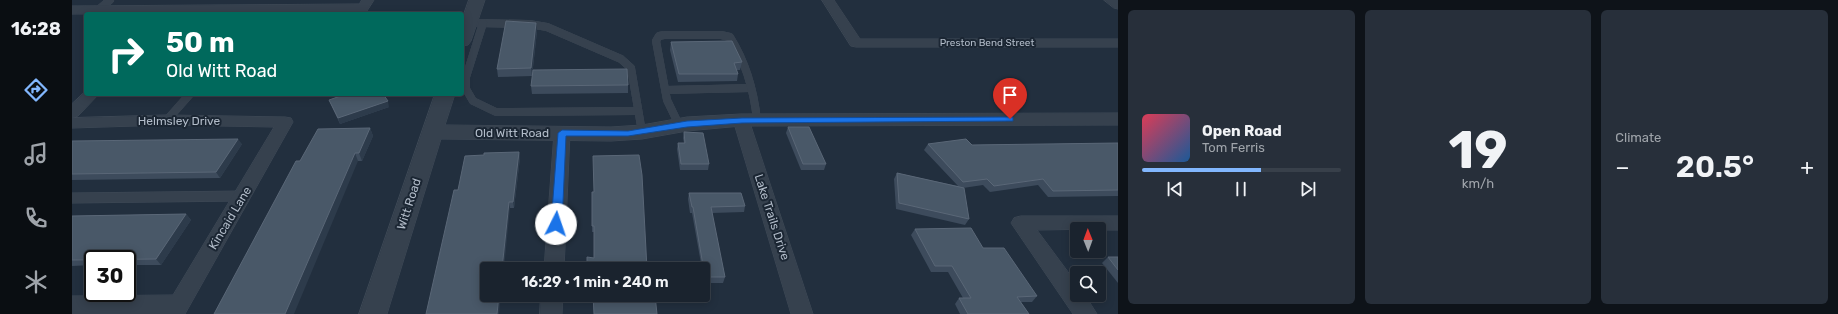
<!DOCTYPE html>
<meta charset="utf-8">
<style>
:root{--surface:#1a232e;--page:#272f3a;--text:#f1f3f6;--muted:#9fa4aa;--line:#38404a;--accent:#82b7fe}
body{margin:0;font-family:Rubik,sans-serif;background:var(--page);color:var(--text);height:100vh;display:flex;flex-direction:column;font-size:15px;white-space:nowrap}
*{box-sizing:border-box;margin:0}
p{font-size:13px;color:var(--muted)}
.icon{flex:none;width:22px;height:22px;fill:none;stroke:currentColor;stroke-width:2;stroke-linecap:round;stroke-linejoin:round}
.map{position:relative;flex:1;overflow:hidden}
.drawer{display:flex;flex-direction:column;gap:10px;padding:10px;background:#0e1319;width:720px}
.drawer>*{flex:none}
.banner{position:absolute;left:12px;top:12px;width:380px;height:84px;border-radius:4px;box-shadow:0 2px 10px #0003,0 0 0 1px var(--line);background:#00695c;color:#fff;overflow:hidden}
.needle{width:26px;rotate:359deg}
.fabs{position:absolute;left:998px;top:222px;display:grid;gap:8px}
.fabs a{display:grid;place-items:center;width:36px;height:36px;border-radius:4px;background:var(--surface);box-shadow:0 2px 10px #0003,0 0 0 1px var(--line);font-size:20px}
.speed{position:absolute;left:12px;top:250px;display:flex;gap:8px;font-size:20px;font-weight:700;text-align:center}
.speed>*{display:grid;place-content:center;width:52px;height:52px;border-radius:50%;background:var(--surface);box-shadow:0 2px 10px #0003,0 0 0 1px var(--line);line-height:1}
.speed .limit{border:2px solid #111;border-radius:6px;background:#fff;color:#111}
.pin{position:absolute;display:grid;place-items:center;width:34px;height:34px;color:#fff;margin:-41px -17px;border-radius:50% 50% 50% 0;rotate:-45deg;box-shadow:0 0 4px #0007}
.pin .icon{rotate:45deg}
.me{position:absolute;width:44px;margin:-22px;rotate:4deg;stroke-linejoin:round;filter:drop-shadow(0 0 3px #0008)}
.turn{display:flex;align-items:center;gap:14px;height:84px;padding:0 16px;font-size:18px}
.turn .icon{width:52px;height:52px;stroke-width:2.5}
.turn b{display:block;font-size:28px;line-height:34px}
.big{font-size:30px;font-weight:600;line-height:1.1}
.drawer .tile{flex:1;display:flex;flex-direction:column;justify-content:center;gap:6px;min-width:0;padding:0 14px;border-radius:6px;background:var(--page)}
.drawer .dial{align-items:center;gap:0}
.dial b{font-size:52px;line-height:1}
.song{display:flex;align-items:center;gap:12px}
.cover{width:48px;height:48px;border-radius:6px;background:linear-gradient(135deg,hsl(350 70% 55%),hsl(210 70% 35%))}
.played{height:4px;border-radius:2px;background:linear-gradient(90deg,var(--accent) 60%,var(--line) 60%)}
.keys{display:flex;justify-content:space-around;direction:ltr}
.heat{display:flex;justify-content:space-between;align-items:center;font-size:22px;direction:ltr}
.drawer .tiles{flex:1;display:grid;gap:10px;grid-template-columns:repeat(3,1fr)}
.trip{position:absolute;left:408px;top:262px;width:230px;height:40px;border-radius:4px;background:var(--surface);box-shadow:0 2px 10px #0003,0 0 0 1px var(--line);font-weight:600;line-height:40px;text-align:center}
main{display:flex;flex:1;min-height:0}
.tab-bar{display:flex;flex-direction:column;width:72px;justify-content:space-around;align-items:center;background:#0a0e12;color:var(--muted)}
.tab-bar .icon{width:28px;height:28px}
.tab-bar .selected{color:var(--accent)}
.tab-bar b{font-size:18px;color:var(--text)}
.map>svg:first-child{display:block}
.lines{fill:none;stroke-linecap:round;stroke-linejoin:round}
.service-far1-casing{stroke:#3f4a57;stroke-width:8}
.service-casing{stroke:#3f4a57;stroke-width:11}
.minor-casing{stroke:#3f4a57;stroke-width:1}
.tertiary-casing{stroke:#3f4a57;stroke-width:1}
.service-far1{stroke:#36414e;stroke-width:8}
.service{stroke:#36414e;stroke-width:10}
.minor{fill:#36414e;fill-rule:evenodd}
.tertiary{fill:#36414e;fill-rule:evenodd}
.wall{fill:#3d4b5c}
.shaded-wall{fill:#2d3b4b}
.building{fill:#495868;stroke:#5a6777}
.route{fill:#1a73e8;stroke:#114b97}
.labels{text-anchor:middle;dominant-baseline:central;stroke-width:4;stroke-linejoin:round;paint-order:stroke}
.far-street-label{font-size:10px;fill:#b2bcc9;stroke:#1b2633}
.street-label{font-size:12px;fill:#b2bcc9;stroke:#1b2633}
</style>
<main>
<nav class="tab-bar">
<b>16:28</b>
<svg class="icon selected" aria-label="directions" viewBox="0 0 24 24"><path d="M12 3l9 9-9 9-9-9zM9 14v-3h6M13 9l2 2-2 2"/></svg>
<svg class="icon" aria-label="music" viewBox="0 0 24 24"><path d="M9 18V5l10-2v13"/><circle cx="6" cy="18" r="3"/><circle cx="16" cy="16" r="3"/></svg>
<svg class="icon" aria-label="phone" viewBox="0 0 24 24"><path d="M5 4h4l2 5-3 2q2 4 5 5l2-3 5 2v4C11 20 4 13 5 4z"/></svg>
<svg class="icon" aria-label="climate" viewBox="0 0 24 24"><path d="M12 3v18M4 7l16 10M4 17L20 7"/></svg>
</nav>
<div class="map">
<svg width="1046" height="314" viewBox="0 0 1046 314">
<rect width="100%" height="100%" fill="#222f3e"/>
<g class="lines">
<defs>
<g id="service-far1">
<polyline points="25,11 38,0"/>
<polyline points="406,23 457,24 475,27 549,59 559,68 570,132"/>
<polyline points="411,23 394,77 394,89 401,101 424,112 566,111"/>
<polyline points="593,90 679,88"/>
<polyline points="95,120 118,94"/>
<path d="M 607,125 L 595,100 L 584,41 L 587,36 L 592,35 L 649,35 L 658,37 C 673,61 682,92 685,120"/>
</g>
<polyline id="service" points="0,198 171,196"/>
<g id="minor">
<polygon points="290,0 302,0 295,11 291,12 0,14 0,6 287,4"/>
<polygon points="750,0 762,0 788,39 1046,39 1046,47 784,47 779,46"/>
<polygon points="1032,0 1046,0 1046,9 1042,8"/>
<polygon points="14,91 14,94 27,94 6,116 0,118 0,104"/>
<polygon points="95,115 213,117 219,118 221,122 113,314 0,314 0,296 101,295 202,127 95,125 0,128 0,118"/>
<polygon points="669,115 675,116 677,120 741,314 719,314 661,120 663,116"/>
<polygon points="490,128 496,129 498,133 492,269 472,269 482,133 484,129"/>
<polygon points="949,216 1046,216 1046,230 1027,230 1027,229 965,230 1005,284 1005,295 1013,295 1025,314 1001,314 939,223 942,218"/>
<polygon points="469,295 491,295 490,314 468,314"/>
</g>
<g id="tertiary">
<polygon points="397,0 413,0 399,41 396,45 390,46 390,19"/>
<polygon points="363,94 383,94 373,125 539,127 570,125 615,117 669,114 1046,113 1046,125 669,126 615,131 570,139 539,141 369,139 315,314 287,314"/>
</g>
</defs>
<use href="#service-far1" class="service-far1-casing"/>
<use href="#service" class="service-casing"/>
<use href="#minor" class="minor-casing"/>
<use href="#tertiary" class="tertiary-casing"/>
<use href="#service-far1" class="service-far1"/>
<use href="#service" class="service"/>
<use href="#minor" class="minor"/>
<use href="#tertiary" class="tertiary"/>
</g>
<g class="wall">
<polygon points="465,31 460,76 426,77 425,69"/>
<polygon points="599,42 670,62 668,70 665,70 666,74 665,81 606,82 598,50"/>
<polygon points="556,85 556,93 460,94 459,86"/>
<polygon points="132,94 212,94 211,95 133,95"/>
<polygon points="226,94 258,94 255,97"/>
<polygon points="257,100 317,107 268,124"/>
<polygon points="716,127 754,164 752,170 729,170 714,133"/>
<polygon points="298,128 301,136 290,161 228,161"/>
<polygon points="612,132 637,164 636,170 608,170 605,149 606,143 612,143 611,138"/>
<polygon points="0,141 170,144 148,178 0,180"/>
<polygon points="1046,143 1046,196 976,197 966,185 918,192 911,185 891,188 897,219 893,225 824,209 822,179 825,173 886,186 852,150 856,144 900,145"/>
<polygon points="447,152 448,158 442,208 438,208 386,190 412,155"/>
<polygon points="567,155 522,258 522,232 520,232 520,192 522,192"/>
<polygon points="617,193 673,206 672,212 640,213 653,277 651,283 632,283 631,276 631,269 630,269 620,213 618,213 616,199"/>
<polygon points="114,214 119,220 89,265 55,265 55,259 21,259 21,265 0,266 0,216"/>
<polygon points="843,229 911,248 965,296 960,302 949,302 957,314 888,314 883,304 887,298 891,298 876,272 859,272 839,235"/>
<polygon points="1036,257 1046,257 1046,283 1030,263"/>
</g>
<g class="shaded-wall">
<polygon points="464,23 465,31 460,76 459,68"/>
<polygon points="254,94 258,94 255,97"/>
<polygon points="316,101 317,107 268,124 266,118"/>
<polygon points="298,128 301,136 290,161 287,153"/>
<polygon points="166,139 170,144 148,178 144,172"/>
<polygon points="447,152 448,158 442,208 441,202"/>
<polygon points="283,153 286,161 222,314 213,314"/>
<polygon points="437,202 438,208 432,269 430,269"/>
<polygon points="114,214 119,220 89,265 84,259"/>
<polygon points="427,295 429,295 427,314 425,314"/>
</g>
<g class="building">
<polygon points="434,21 464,23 459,68 425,69"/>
<polygon points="660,41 670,62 662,63 666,74 607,74 599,42"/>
<polygon points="555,69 556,85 459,86 461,70"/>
<polygon points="274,94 311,94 316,101 266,118 257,100"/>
<polygon points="716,127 737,127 754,164 731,164"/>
<polygon points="298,128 287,153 283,153 213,314 142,314 224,161 228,161 246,129"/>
<polygon points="612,132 631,133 637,164 609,164 606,143 613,143"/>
<polygon points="166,139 144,172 0,174 0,141"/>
<polygon points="894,139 900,145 1046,143 1046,190 981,191 971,179 922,186 915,179 891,182 856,144"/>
<polygon points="447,152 441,202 437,202 430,269 415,269 415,295 427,295 425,314 354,314 382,190 386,190 393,156 412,155 412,153"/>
<polygon points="567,155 570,175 575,269 515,269 515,257 522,258 522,226 520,226 520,192 522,192 521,156"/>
<polygon points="825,173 892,188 897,219 827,203"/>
<polygon points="617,193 669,193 673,206 639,207 653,277 633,277 621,207 620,207"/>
<polygon points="114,214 84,259 0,260 0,216"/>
<polygon points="899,228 911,248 932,248 965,296 945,297 957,314 896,314 887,298 899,298 880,266 863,266 843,229"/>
<polygon points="1036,257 1046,257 1046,270"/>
<polygon points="521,295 583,295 585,314 522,314"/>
</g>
<polygon class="route" points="938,117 941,117 941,121 670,123 615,127 556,136 494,136 490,224 488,226 481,226 479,224 486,133 490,130 556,131 615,121 670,118"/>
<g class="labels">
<g class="far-street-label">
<text x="915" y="43">Preston Bend Street</text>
</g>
<g class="street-label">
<text x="107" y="121">Helmsley Drive</text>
<text x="440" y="133">Old Witt Road</text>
<text transform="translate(337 204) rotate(-72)">Witt Road</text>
<text transform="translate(700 217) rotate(72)">Lake Trails Drive</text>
<text transform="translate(158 218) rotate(-59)">Kincaid Lane</text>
</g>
</g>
</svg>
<div class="fabs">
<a><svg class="needle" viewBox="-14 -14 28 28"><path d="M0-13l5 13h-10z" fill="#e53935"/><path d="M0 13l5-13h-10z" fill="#9fa4aa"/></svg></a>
<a><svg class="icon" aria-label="search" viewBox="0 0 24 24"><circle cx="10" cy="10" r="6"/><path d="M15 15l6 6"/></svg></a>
</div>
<div class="speed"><div class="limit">30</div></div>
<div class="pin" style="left:938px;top:119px;background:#d93025"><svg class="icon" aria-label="arrive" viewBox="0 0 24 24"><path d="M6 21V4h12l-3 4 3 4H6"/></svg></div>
<svg class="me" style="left:484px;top:224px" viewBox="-20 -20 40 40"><circle r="19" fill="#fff"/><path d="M0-13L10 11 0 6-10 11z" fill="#1a73e8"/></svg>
<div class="trip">16:29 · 1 min · 240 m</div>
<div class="banner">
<div class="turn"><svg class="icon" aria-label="right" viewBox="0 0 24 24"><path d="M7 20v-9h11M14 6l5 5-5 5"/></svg><div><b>50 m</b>Old Witt Road</div></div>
</div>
</div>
<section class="drawer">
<div class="tiles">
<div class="tile">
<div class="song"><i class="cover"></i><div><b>Open Road</b><p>Tom Ferris</p></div></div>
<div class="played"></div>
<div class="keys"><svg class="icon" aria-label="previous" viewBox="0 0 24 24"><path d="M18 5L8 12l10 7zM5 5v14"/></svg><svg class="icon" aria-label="pause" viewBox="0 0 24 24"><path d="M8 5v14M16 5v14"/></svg><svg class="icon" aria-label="next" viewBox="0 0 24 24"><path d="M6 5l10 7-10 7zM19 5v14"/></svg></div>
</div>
<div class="tile dial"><b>19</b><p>km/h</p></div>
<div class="tile"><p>Climate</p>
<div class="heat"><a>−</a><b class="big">20.5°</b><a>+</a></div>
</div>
</div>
</section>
</main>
